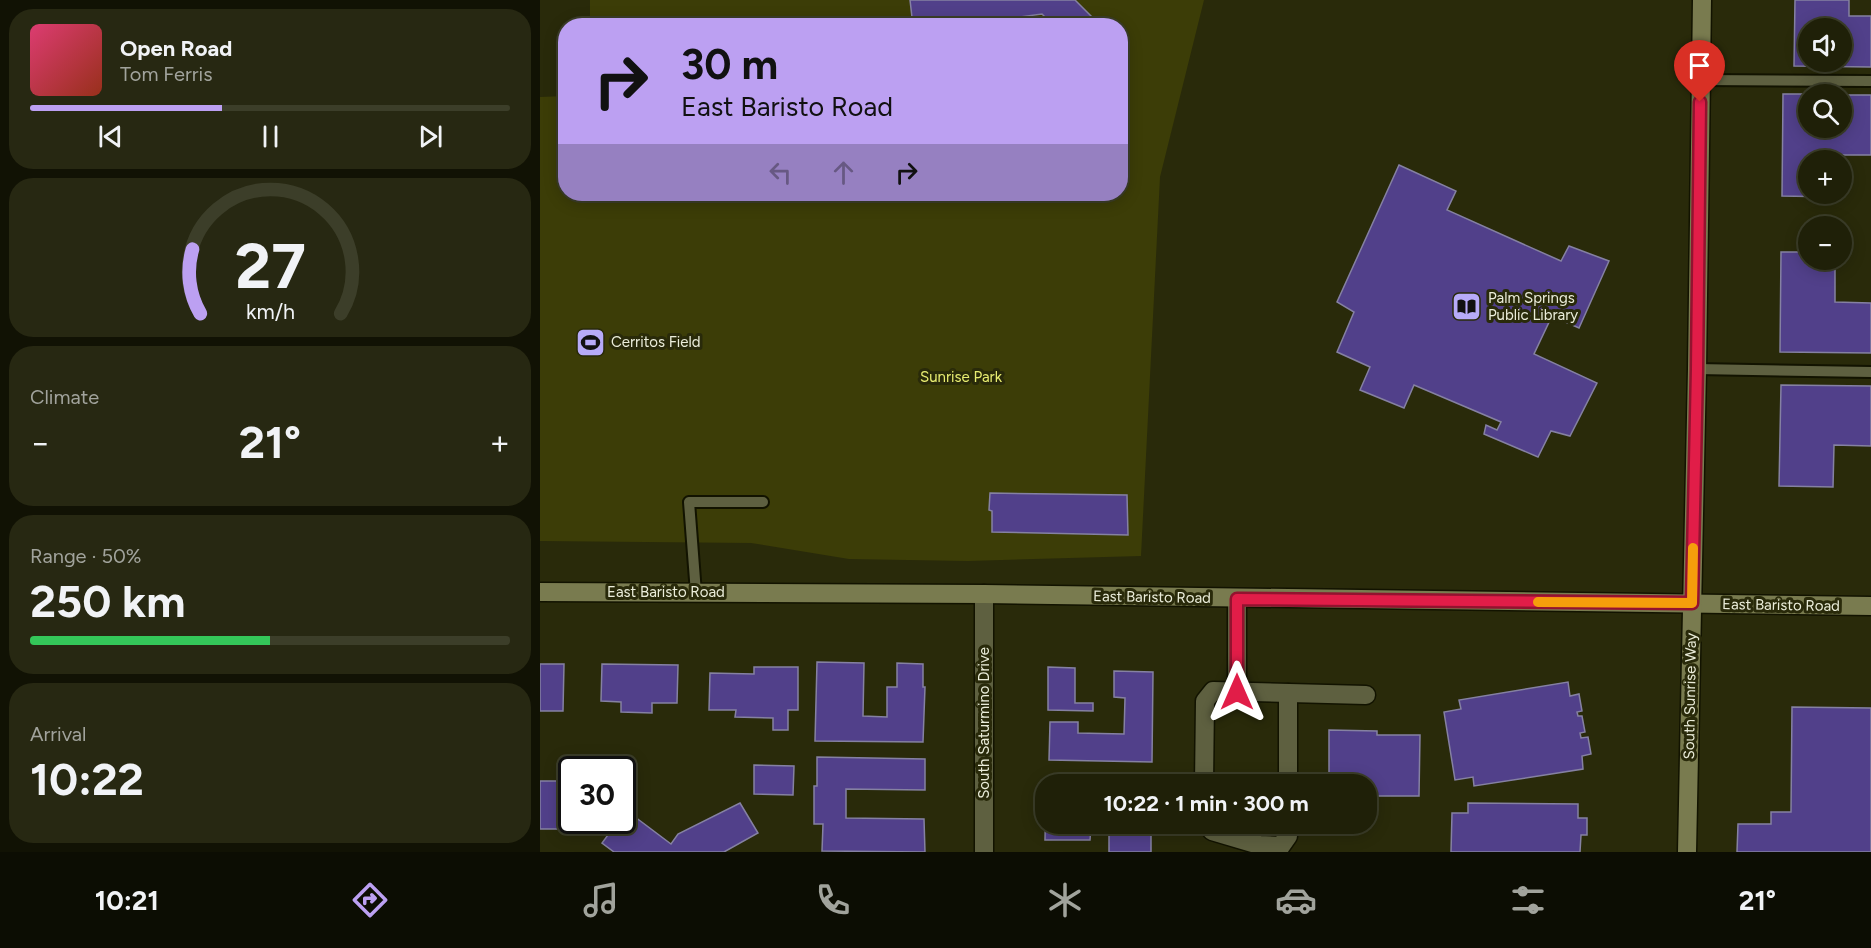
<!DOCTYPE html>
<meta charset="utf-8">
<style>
:root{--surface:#1f2008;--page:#272812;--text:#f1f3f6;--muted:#a1a39c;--line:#3c3e29;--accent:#bca0f2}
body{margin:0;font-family:Figtree,sans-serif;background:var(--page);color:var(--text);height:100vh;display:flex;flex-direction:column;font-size:22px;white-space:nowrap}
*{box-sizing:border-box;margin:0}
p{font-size:20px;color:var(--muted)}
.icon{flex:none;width:33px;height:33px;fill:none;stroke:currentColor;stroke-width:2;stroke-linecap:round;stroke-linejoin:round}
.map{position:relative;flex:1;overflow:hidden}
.side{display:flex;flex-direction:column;gap:9px;padding:9px;background:#111204;width:540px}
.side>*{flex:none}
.top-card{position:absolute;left:18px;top:18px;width:570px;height:183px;border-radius:24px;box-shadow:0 3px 15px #0003,0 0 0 2px var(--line);background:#bca0f2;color:#111;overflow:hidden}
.fabs{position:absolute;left:1258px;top:18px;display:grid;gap:12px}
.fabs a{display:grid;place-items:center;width:54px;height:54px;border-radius:50%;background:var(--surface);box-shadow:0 3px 15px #0003,0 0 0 2px var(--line);font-size:30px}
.speed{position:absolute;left:18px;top:756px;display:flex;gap:12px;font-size:30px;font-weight:700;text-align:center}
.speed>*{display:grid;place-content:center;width:78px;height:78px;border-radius:50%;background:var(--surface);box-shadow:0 3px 15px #0003,0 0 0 2px var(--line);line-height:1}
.speed .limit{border:3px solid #111;border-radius:9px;background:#fff;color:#111}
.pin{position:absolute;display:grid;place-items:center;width:51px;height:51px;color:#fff;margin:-62px -26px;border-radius:50% 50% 50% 0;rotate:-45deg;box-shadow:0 0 6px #0007}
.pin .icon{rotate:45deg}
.me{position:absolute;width:66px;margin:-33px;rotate:0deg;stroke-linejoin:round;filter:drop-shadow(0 0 4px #0008)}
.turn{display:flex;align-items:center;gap:21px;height:126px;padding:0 24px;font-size:27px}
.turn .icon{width:78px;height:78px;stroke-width:2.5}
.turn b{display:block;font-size:42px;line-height:51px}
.lanes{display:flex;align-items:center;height:57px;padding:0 24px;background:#0003;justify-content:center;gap:30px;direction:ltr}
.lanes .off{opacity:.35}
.big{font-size:45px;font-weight:700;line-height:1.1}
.side .widget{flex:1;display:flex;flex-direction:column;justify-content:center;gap:9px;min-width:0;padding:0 21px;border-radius:24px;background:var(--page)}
.side .dial{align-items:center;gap:0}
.dial svg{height:156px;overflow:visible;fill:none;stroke:var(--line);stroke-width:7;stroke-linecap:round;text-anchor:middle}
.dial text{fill:var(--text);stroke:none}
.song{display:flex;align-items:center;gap:18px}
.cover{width:72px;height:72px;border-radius:9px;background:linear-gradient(135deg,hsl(340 70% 55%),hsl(10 70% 35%))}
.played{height:6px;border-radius:3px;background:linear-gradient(90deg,var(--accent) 40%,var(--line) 40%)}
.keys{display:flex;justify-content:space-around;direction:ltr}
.heat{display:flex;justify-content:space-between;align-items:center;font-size:33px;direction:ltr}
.charge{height:9px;border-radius:4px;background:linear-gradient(90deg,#34c759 50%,var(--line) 0)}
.trip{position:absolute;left:495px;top:774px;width:342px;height:60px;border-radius:24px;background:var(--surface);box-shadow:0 3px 15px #0003,0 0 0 2px var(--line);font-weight:700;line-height:60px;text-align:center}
.tab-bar{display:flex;height:96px;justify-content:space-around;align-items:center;background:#0c0d03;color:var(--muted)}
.tab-bar .icon{width:42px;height:42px}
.tab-bar .current{color:var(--accent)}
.tab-bar b{font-size:27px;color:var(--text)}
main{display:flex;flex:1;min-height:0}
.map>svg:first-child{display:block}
.green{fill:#3c3d07}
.building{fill:#51408a;stroke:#8581a2;stroke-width:1.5;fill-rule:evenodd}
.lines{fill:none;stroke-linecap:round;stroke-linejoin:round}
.lane-casing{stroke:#121300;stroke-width:14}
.street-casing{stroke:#121300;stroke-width:21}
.secondary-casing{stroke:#121300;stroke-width:21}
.lane{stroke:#5e6040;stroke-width:10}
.street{stroke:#5e6040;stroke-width:18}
.secondary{stroke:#797b4f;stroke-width:18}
.route-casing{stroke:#92132f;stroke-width:15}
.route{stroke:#e11d48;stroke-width:10}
.slow{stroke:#f59e0b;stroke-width:10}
.labels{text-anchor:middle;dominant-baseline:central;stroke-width:6;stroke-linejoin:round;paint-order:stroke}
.poi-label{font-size:15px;fill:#ebedda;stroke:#292a0a;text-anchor:start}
.park-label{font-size:15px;fill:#e8ed71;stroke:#292a0a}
.street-label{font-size:15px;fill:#ebedda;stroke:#292a0a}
</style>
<main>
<section class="side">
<div class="widget">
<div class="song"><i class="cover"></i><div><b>Open Road</b><p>Tom Ferris</p></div></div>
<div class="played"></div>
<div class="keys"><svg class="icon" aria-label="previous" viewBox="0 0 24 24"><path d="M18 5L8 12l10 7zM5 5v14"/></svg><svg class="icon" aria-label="pause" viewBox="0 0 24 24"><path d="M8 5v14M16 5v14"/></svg><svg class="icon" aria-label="next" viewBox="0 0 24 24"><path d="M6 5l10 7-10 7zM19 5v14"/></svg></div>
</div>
<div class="widget dial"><svg viewBox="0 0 100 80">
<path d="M14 69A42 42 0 1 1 86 69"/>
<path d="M14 69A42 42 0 0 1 10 36" stroke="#bca0f2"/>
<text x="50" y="56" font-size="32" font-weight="700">27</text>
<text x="50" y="72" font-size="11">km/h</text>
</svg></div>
<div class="widget"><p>Climate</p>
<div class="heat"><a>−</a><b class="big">21°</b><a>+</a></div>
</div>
<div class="widget"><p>Range · 50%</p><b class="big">250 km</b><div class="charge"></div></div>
<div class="widget"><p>Arrival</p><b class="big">10:22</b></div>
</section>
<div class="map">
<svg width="1331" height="852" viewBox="0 0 1331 852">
<rect width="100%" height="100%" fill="#292a0a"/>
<polygon class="green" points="50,0 664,0 620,177 601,556 428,561 309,559 211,543 0,541 0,97 25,96 26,194 580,194 580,26 50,26"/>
<g class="building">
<polygon points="370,0 535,0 561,26 514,26 502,14 413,26 373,26"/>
<path d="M 1255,0 L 1309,0 L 1309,16 L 1331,16 L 1331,67 L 1254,66 ZM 1269,28 L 1302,28 L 1302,62 L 1269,62 Z"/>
<polygon points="1243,94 1270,94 1269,128 1302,128 1302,95 1331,95 1331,155 1296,155 1296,160 1269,160 1269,194 1296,194 1296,197 1242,196"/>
<polygon points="859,165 916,191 907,210 1021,261 1029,246 1069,261 1039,328 1012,316 994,354 1057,383 1030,436 1011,431 998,457 944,434 946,425 957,430 961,422 874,385 864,408 820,390 830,367 797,352 814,312 797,302"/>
<polygon points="1241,252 1269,252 1269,260 1295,260 1295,302 1331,303 1331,353 1240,352"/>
<polygon points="1241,385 1331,386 1331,446 1294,445 1293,487 1239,486"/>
<polygon points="450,493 587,495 588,535 452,532 452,511 449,510"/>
<polygon points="277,662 324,663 323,716 347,717 347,687 357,687 357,663 383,664 383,687 385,687 383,742 275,741"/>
<polygon points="0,664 24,664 23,711 0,711"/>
<polygon points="62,664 138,665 137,703 112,703 112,713 81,712 81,702 61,701"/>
<polygon points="214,667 258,667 258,710 248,710 248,730 233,730 233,718 195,717 196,710 169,710 170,673 214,674"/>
<polygon points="508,667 535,668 535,703 553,703 553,711 508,710"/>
<polygon points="574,671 613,672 612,762 509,760 510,722 538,722 538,733 584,734 585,698 574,697"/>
<polygon points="1028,682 1030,696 1039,694 1042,711 1037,712 1038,716 1042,716 1045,732 1040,733 1041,738 1048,737 1051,754 1042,756 1043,769 934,786 933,777 915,780 904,712 921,709 919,700"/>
<polygon points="1252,707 1331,708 1331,852 1197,852 1198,824 1231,824 1231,812 1251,812"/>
<polygon points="789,730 837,731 837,735 880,735 879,796 833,796 833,800 826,799 826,784 789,784"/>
<polygon points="277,757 385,759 385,790 306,789 306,818 384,819 385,852 282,851 283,824 274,824 274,786 277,786"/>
<polygon points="19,760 41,760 41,770 32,770 32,786 22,785 20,829 0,829 0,781 18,781"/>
<polygon points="214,765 254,766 253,795 214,794"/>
<polygon points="506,794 506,824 534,824 534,827 551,827 550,840 505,840"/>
<polygon points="200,803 218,833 184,852 74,852 62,843 79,820 82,820 82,816 87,811 131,844 138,834"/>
<polygon points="928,803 1038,804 1038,818 1047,818 1047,835 1041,835 1040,852 911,852 912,813 928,813"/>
<rect x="569" y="824" width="42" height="28"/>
</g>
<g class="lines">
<defs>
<g id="lane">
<polyline points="1161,80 1331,81"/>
<polyline points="1157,369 1331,372"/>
<polyline points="156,593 149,502 223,502"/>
</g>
<g id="street">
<polyline points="697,692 697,599"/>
<polyline points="664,784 665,701 673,691 826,695"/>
<polyline points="748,784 748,693"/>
<polyline points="667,824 672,831 719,845 741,846 748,836 748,824"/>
<polyline points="444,852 444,594"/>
</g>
<g id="secondary">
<polyline points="0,592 444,594 1331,606"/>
<polyline points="1147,852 1157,369 1162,0"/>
</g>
</defs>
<use href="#lane" class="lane-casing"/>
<use href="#street" class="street-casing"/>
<use href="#secondary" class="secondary-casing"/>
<use href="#lane" class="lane"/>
<use href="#street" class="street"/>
<use href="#secondary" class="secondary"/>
</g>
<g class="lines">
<defs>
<polyline id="route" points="697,692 697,599 1152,603 1157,369 1160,102"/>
</defs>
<use href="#route" class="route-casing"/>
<use href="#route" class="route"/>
<polyline class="slow" points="998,602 1152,603 1153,548"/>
</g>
<defs>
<symbol id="library-square" viewBox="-11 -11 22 22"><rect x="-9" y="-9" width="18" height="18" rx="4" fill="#b7abf8" stroke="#292a0a"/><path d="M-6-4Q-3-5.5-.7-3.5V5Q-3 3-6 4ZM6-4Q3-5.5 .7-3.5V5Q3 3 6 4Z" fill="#111"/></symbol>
<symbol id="stadium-square" viewBox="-11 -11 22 22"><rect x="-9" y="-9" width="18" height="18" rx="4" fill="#b7abf8" stroke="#292a0a"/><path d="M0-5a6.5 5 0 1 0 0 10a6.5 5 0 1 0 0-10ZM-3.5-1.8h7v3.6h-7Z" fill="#111"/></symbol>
</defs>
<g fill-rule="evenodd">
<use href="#library-square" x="910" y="290" width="33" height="33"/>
<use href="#stadium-square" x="34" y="326" width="33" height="33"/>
</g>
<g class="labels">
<g class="poi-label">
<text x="948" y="298">Palm Springs<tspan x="948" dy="17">Public Library</tspan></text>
<text x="71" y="342">Cerritos Field</text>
</g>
<g class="park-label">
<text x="421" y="377">Sunrise Park</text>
</g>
<g class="street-label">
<text x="126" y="592">East Baristo Road</text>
<text transform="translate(612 597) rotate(1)">East Baristo Road</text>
<text transform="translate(1241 605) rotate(1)">East Baristo Road</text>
<text transform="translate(1150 696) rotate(-89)">South Sunrise Way</text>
<text transform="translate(444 723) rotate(-90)">South Saturmino Drive</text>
</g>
</g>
</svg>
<div class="fabs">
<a><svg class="icon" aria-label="sound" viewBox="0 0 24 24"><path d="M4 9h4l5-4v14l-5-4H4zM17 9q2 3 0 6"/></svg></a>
<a><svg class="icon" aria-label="search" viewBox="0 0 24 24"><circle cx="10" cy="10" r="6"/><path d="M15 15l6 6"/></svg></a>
<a>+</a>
<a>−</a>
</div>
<div class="speed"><div class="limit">30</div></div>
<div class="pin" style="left:1160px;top:102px;background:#d93025"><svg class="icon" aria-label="arrive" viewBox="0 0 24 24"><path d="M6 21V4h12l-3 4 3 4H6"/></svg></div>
<svg class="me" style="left:697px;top:692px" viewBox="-20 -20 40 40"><path d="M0-17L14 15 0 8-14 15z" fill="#e11d48" stroke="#fff" stroke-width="4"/></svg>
<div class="trip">10:22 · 1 min · 300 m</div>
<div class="top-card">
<div class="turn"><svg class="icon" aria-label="right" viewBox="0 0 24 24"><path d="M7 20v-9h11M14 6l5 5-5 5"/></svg><div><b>30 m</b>East Baristo Road</div></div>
<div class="lanes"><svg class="icon off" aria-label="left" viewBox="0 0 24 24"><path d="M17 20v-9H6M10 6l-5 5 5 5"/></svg><svg class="icon off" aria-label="ahead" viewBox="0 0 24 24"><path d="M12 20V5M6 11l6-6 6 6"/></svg><svg class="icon" aria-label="right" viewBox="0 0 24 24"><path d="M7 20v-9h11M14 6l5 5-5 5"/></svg></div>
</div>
</div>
</main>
<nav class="tab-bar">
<b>10:21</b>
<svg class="icon current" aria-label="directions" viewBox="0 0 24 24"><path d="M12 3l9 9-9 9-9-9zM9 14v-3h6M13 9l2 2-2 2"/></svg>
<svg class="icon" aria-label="music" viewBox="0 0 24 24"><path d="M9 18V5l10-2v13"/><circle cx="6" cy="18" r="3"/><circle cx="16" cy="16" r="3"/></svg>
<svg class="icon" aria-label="phone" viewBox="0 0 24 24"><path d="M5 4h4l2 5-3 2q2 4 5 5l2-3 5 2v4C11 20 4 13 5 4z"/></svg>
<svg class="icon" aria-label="climate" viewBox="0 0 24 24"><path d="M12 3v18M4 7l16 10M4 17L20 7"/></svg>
<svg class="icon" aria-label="car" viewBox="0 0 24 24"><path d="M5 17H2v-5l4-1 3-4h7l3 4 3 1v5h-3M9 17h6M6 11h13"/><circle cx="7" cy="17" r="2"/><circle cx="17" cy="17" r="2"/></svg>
<svg class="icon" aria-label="filters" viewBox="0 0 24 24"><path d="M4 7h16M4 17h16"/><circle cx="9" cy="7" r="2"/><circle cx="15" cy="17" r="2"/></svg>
<b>21°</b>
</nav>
